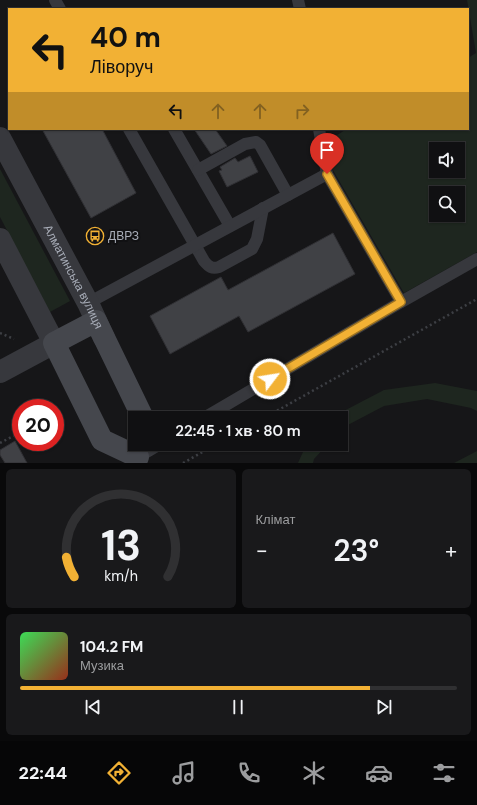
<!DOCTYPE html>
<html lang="uk">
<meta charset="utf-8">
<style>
:root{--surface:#101012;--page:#19191b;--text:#f1f3f6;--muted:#9c9d9f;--line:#303032;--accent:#f2b134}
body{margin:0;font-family:"DM Sans",sans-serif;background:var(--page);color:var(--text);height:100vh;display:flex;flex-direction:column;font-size:15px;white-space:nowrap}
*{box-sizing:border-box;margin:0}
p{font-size:13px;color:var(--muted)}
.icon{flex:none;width:22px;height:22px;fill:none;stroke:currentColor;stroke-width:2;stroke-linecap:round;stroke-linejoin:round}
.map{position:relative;height:463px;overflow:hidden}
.sheet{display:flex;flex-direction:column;gap:6px;padding:6px;background:#09090a;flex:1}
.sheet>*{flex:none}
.hud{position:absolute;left:8px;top:8px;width:461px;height:122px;border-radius:0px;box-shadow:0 1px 3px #0004,0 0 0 1px var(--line);background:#f2b134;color:#111;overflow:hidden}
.fabs{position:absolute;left:429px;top:142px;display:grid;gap:8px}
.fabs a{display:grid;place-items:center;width:36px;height:36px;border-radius:0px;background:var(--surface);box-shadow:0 1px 3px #0004,0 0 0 1px var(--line);font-size:20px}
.speed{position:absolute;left:12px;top:399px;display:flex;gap:8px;font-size:20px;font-weight:700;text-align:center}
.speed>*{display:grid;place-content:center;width:52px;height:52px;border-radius:50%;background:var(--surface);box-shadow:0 1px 3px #0004,0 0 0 1px var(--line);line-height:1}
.speed .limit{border:6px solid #d22;background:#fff;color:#111}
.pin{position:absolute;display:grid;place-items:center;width:34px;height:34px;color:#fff;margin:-41px -17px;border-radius:50% 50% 50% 0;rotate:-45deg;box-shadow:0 0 4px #0007}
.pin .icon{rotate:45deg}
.me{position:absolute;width:44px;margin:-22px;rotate:59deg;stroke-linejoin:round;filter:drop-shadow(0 0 3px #0008)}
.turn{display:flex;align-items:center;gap:14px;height:84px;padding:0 16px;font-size:18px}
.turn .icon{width:52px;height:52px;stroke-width:2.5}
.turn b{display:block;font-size:28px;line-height:34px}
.lanes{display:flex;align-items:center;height:38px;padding:0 16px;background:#0003;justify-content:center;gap:20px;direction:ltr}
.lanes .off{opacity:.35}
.big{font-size:30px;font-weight:600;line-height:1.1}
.sheet .widget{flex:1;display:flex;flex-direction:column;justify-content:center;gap:6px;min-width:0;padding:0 14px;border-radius:6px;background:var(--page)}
.sheet .dial{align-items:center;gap:0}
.dial svg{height:104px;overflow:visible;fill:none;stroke:var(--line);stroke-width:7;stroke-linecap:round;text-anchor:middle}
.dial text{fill:var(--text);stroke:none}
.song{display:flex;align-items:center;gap:12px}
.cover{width:48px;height:48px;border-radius:6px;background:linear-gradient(135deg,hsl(130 70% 55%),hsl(10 70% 35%))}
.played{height:4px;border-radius:2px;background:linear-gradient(90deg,var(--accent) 80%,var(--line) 80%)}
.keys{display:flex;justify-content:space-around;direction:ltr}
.heat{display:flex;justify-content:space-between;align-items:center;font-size:22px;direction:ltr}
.sheet .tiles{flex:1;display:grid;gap:6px;grid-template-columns:1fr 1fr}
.widget:last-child{grid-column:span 2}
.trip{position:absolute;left:128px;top:411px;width:220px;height:40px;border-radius:0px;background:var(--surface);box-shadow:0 1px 3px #0004,0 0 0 1px var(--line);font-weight:600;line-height:40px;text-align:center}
.menu{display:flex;height:64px;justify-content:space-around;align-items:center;background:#060607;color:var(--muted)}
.menu .icon{width:28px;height:28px}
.menu .active{color:var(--accent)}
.menu b{font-size:18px;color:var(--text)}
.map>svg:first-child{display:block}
.green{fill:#1e261f;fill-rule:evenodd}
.building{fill:#404145;stroke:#303034}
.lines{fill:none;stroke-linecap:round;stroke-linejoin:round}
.path{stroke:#3d3f44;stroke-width:2.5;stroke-dasharray:2 3;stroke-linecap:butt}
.lane{stroke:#37383d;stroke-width:12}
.street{stroke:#37383d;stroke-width:22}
.secondary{stroke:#45474d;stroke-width:22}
.route-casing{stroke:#9d7322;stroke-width:10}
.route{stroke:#f2b134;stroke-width:7}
.labels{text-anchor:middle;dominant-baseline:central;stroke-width:4;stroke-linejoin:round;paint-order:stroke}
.poi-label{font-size:12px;fill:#a8adb8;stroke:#111113;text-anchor:start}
.street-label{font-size:12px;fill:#a8adb8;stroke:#111113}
</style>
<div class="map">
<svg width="477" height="463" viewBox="0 0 477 463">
<rect width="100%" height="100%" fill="#161618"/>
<g class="green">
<path d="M 467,0 L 477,0 L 477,252 L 404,293 L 319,146 L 347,129 L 468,129 L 468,58 L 476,53 ZM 436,149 L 458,149 L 458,171 L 436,171 ZM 436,193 L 458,193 L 458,215 L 436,215 Z"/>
<polygon points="0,169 70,301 50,312 0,217"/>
<polygon points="435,383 477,391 477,411 471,408 427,399 384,406 344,427 341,430 341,418 334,418 338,414 384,390"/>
<polygon points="310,444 328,444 314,459 313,463 298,463 303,452"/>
<polygon points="477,451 477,463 454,463"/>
</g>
<g class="building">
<polygon points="42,129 102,129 136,193 91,218"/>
<polygon points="194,129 215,129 227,146 211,154"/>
<polygon points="250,156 258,172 227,187 219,171 222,170 220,167 235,158 238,162"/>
<polygon points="333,233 355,274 248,332 239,316 170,354 150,316 221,277 228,290"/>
<polygon points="15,441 27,463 5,463 0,455 0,450"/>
</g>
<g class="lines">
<g class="path">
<polyline points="0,333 14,339"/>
<polyline points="55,415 58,414"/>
<polyline points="264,418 477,299"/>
<polyline points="0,443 21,432"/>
<polyline points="183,463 217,444"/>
</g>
<g class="lane">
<polyline points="55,0 60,9"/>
<polyline points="298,0 300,9"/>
<path d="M 129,129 L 204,261 C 209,267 212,269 219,267 L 252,249 L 257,239 L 263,208"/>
<polyline points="174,129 230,226"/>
<polyline points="319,129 327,174"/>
<polyline points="198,170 245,144 256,142 260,145 288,195"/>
<polyline points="88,303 327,174 401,302"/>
<polyline points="204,418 401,302 477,259"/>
<polyline points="138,457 160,444"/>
</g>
<g class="street">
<path id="s1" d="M 0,138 L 88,303 L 104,338"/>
<polyline points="0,239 54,343 0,372"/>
</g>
<polyline class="secondary" points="138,457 102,440 54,343 96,321 143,418"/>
</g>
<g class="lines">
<defs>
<polyline id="route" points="270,379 401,302 327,174"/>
</defs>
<use href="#route" class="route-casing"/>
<use href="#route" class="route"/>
</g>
<defs>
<symbol id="bus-ring" viewBox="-11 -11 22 22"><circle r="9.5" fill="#111113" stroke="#f2b134" stroke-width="1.5"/><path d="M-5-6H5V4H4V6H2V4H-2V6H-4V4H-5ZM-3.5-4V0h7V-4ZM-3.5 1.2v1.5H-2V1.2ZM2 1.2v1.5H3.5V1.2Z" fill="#f2b134"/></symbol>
</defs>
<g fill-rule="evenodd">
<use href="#bus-ring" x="85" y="226" width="20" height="20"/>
</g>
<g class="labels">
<g class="poi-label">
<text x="108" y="236">ДВРЗ</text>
</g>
<g class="street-label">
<text stroke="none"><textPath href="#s1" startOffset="157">Алматинська вулиця</textPath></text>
</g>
</g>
</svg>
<div class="fabs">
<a><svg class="icon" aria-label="sound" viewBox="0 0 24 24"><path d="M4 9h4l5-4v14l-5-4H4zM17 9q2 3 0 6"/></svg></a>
<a><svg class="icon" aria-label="search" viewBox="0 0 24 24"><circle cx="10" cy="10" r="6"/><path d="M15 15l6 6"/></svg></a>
</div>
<div class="speed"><div class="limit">20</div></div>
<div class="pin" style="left:327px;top:174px;background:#d93025"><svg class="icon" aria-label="arrive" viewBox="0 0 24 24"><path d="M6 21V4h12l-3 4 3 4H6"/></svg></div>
<svg class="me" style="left:270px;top:379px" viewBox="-20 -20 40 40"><circle r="17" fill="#f2b134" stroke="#fff" stroke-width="3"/><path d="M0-11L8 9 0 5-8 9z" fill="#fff"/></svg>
<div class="trip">22:45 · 1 хв · 80 m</div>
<div class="hud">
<div class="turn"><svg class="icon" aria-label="left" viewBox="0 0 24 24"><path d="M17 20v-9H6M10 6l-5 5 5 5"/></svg><div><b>40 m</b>Ліворуч</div></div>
<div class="lanes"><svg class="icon" aria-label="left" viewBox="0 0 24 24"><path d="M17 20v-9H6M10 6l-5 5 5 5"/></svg><svg class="icon off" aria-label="ahead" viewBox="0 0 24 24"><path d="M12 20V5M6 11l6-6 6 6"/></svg><svg class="icon off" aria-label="ahead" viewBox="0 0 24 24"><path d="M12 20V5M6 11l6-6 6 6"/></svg><svg class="icon off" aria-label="right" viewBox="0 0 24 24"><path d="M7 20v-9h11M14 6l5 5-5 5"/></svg></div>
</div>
</div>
<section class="sheet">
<div class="tiles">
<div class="widget dial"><svg viewBox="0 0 100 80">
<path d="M14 69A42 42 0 1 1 86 69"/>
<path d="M14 69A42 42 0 0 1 8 54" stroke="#f2b134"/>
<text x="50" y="56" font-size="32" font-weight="700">13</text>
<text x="50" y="72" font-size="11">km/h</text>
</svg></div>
<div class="widget"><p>Клімат</p>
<div class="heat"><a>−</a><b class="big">23°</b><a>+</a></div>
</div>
<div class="widget">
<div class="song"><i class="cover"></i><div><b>104.2 FM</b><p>Музика</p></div></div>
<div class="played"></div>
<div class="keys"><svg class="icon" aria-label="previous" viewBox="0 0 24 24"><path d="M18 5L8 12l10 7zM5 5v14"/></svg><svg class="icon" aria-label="pause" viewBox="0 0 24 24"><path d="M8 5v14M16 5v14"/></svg><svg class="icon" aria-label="next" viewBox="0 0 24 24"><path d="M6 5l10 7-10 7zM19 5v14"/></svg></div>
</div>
</div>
</section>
<nav class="menu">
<b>22:44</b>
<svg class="icon active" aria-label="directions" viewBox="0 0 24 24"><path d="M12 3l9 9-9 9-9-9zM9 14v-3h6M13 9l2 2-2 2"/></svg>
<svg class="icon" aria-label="music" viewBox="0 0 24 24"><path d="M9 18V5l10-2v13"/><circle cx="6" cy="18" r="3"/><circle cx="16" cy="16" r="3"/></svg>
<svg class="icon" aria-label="phone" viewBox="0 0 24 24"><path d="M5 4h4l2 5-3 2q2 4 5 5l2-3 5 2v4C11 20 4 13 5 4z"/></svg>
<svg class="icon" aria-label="climate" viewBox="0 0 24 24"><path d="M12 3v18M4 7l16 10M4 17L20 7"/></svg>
<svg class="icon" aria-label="car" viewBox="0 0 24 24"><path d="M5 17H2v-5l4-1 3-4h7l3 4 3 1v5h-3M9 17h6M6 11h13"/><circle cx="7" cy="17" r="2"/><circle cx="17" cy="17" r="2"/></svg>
<svg class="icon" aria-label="filters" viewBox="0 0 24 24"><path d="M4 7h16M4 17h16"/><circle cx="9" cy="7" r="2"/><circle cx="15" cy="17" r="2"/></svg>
</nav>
